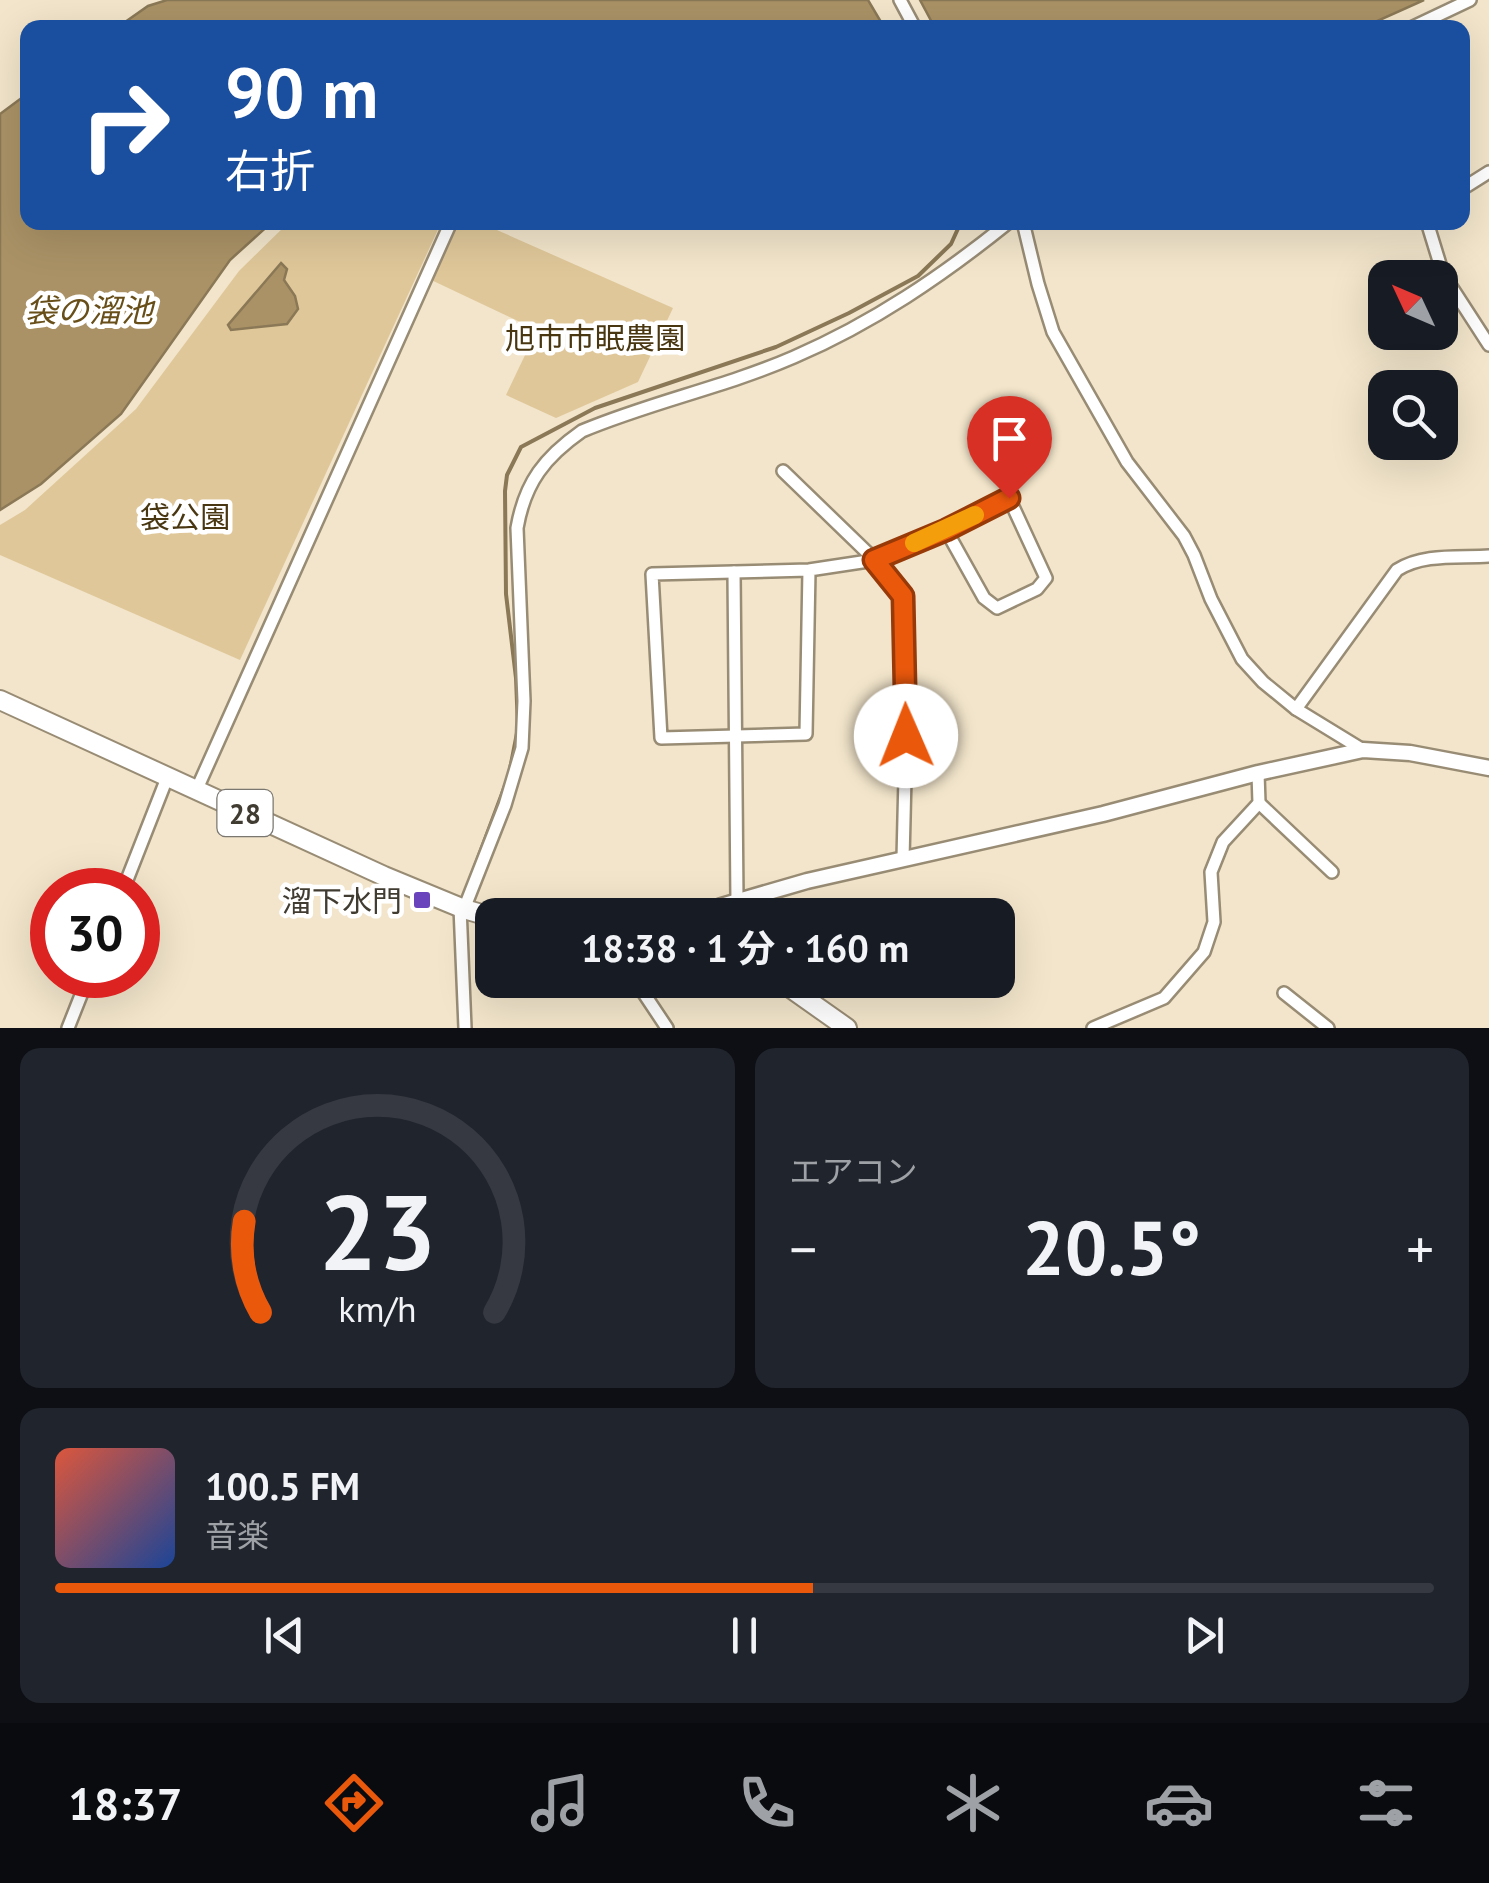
<!DOCTYPE html>
<html lang="ja">
<meta charset="utf-8">
<style>
:root{--surface:#171b24;--page:#20242c;--text:#f1f3f6;--muted:#9ea1a6;--line:#363941;--accent:#ea580c}
body{margin:0;font-family:"PT Sans","Noto Sans JP",sans-serif;background:var(--page);color:var(--text);height:100vh;display:flex;flex-direction:column;font-size:38px;white-space:nowrap}
*{box-sizing:border-box;margin:0}
p{font-size:32px;color:var(--muted)}
.icon{flex:none;width:55px;height:55px;fill:none;stroke:currentColor;stroke-width:2;stroke-linecap:round;stroke-linejoin:round}
.map{position:relative;height:1028px;overflow:hidden}
.details{display:flex;flex-direction:column;gap:20px;padding:20px;background:#0d0f14;flex:1}
.details>*{flex:none}
.hud{position:absolute;left:20px;top:20px;width:1450px;height:210px;border-radius:20px;box-shadow:0 10px 40px #0002;background:#1a4fa0;color:#fff;overflow:hidden}
.needle{width:65px;rotate:314deg}
.controls{position:absolute;left:1368px;top:260px;display:grid;gap:20px}
.controls a{display:grid;place-items:center;width:90px;height:90px;border-radius:20px;background:var(--surface);box-shadow:0 10px 40px #0002;font-size:50px}
.speed{position:absolute;left:30px;top:868px;display:flex;gap:20px;font-size:50px;font-weight:700;text-align:center}
.speed>*{display:grid;place-content:center;width:130px;height:130px;border-radius:50%;background:var(--surface);box-shadow:0 10px 40px #0002;line-height:1}
.speed .limit{border:15px solid #d22;background:#fff;color:#111}
.pin{position:absolute;display:grid;place-items:center;width:85px;height:85px;color:#fff;margin:-102px -42px;border-radius:50% 50% 50% 0;rotate:-45deg;box-shadow:0 0 10px #0007}
.pin .icon{rotate:45deg}
.me{position:absolute;width:110px;margin:-55px;rotate:359deg;stroke-linejoin:round;filter:drop-shadow(0 0 8px #0008)}
.turn{display:flex;align-items:center;gap:35px;height:210px;padding:0 40px;font-size:45px}
.turn .icon{width:130px;height:130px;stroke-width:2.5}
.turn b{display:block;font-size:70px;line-height:85px}
.big{font-size:75px;font-weight:700;line-height:1.1}
.details .widget{flex:1;display:flex;flex-direction:column;justify-content:center;gap:15px;min-width:0;padding:0 35px;border-radius:20px;background:var(--page)}
.details .dial{align-items:center;gap:0}
.dial svg{height:260px;overflow:visible;fill:none;stroke:var(--line);stroke-width:7;stroke-linecap:round;text-anchor:middle}
.dial text{fill:var(--text);stroke:none}
.song{display:flex;align-items:center;gap:30px}
.cover{width:120px;height:120px;border-radius:15px;background:linear-gradient(135deg,hsl(10 70% 55%),hsl(220 70% 35%))}
.played{height:10px;border-radius:5px;background:linear-gradient(90deg,var(--accent) 55%,var(--line) 55%)}
.keys{display:flex;justify-content:space-around;direction:ltr}
.heat{display:flex;justify-content:space-between;align-items:center;font-size:55px;direction:ltr}
.details .tiles{flex:1;display:grid;gap:20px;grid-template-columns:1fr 1fr}
.widget:last-child{grid-column:span 2}
.trip{position:absolute;left:475px;top:898px;width:540px;height:100px;border-radius:20px;background:var(--surface);box-shadow:0 10px 40px #0002;font-weight:700;line-height:100px;text-align:center}
.tab-bar{display:flex;height:160px;justify-content:space-around;align-items:center;background:#090b0e;color:var(--muted)}
.tab-bar .icon{width:70px;height:70px}
.tab-bar .active{color:var(--accent)}
.tab-bar b{font-size:45px;color:var(--text)}
.map>svg:first-child{display:block}
.green{fill:#dfc799}
.water{fill:#aa9266;stroke:#8a7856;stroke-width:2.5}
.lines{fill:none;stroke-linecap:round;stroke-linejoin:round}
.stream{stroke:#8a7856;stroke-width:4}
.minor-casing{stroke:#998c75;stroke-width:16}
.tertiary-casing{stroke:#998c75;stroke-width:19}
.primary-casing{stroke:#998c75;stroke-width:22}
.minor{stroke:#fff;stroke-width:11}
.tertiary{stroke:#fff;stroke-width:14}
.primary{stroke:#fff;stroke-width:18}
.route-casing{stroke:#983908;stroke-width:25}
.route{stroke:#ea580c;stroke-width:18}
.slow{stroke:#f59e0b;stroke-width:18}
.poi-dot{fill:#6943bc;stroke:#fff;stroke-width:4}
.labels{text-anchor:middle;dominant-baseline:central;stroke-width:9;stroke-linejoin:round;paint-order:stroke}
.shield{fill:#fff;stroke:#7a7670;stroke-width:2.5}
.shield-label{font-size:28px;font-weight:bold;fill:#413c32}
.park-label{font-size:30px;fill:#493712;stroke:#fff}
.poi-label{font-size:30px;fill:#413c32;stroke:#fff;text-anchor:end}
.water-label{font-size:32px;font-style:italic;fill:#684f19;stroke:#fff}
</style>
<div class="map">
<svg width="1489" height="1028" viewBox="0 0 1489 1028">
<rect width="100%" height="100%" fill="#f2e5cb"/>
<g class="green">
<polygon points="288,223 441,223 240,660 0,555 0,525 25,510 136,409 239,271"/>
<polygon points="452,223 481,223 673,308 638,382 556,418 506,395 537,330 427,278"/>
</g>
<g class="water">
<polygon points="167,0 868,0 884,27 118,27 148,6"/>
<polygon points="920,0 1424,0 1364,27 935,28"/>
<polygon points="27,94 28,222 271,223 230,260 121,414 41,484 0,510 0,114"/>
<polygon points="281,263 287,269 284,280 295,296 298,309 287,324 231,330 228,325"/>
</g>
<g class="lines">
<g class="stream">
<polyline points="509,774 518,728 516,678 506,594 505,491 507,475 521,447 595,408 776,347 849,313 918,276 951,244 961,222"/>
<polyline points="469,882 506,783"/>
</g>
<defs>
<g id="minor">
<polyline points="900,0 915,28"/>
<polyline points="1411,28 1470,0"/>
<polyline points="1462,189 1489,172"/>
<polyline points="1023,222 1038,284 1053,332 1127,462 1184,536 1194,555 1211,599 1242,659 1263,682 1296,709 1363,750"/>
<polyline points="1427,222 1443,274 1489,345"/>
<polyline points="783,471 875,560 903,596 906,736 903,859"/>
<polyline points="809,570 806,734 661,738 652,574 809,570 875,560 946,530 1009,498 1046,578 1037,589 997,608 984,598 946,530"/>
<polyline points="734,572 737,901"/>
<path d="M 1296,709 L 1397,570 C 1423,553 1459,558 1489,556"/>
<polyline points="196,791 451,222"/>
<polyline points="1259,803 1332,872"/>
<polyline points="123,890 167,778"/>
<polyline points="460,907 465,1028"/>
<path d="M 464,909 L 505,805 L 522,748 L 524,701 L 517,528 C 525,482 545,457 582,431 C 651,402 725,387 794,357 C 873,323 942,276 1009,222"/>
<polyline points="635,980 667,1028"/>
<polyline points="1284,993 1328,1028"/>
<polyline points="68,1028 89,975"/>
<polyline points="1093,1028 1164,998 1204,952 1214,922 1211,872 1223,842 1259,803 1258,773"/>
</g>
<polyline id="tertiary" points="709,915 721,906 807,881 1103,814 1258,773 1363,750 1410,753 1489,768"/>
<g id="primary">
<polyline points="0,700 384,876 464,909 492,917"/>
<polyline points="779,980 847,1028"/>
</g>
</defs>
<use href="#minor" class="minor-casing"/>
<use href="#tertiary" class="tertiary-casing"/>
<use href="#primary" class="primary-casing"/>
<use href="#minor" class="minor"/>
<use href="#tertiary" class="tertiary"/>
<use href="#primary" class="primary"/>
</g>
<g class="lines">
<defs>
<polyline id="route" points="906,736 903,596 874,560 946,530 1009,498"/>
</defs>
<use href="#route" class="route-casing"/>
<use href="#route" class="route"/>
<polyline class="slow" points="914,543 975,515"/>
</g>
<rect class="poi-dot" x="412" y="890" width="20" height="20" rx="5"/>
<g class="labels">
<rect class="shield" x="217.5" y="790" width="55" height="46" rx="8"/>
<g class="shield-label">
<text x="245" y="813">28</text>
</g>
<g class="park-label">
<text x="595" y="337">旭市市眠農園</text>
<text x="185" y="516">袋公園</text>
</g>
<g class="poi-label">
<text x="402" y="900">溜下水門</text>
</g>
<g class="water-label">
<text x="89" y="310">袋の溜池</text>
</g>
</g>
</svg>
<div class="controls">
<a><svg class="needle" viewBox="-14 -14 28 28"><path d="M0-13l5 13h-10z" fill="#e53935"/><path d="M0 13l5-13h-10z" fill="#9ea1a6"/></svg></a>
<a><svg class="icon" aria-label="search" viewBox="0 0 24 24"><circle cx="10" cy="10" r="6"/><path d="M15 15l6 6"/></svg></a>
</div>
<div class="speed"><div class="limit">30</div></div>
<div class="pin" style="left:1009px;top:498px;background:#d93025"><svg class="icon" aria-label="arrive" viewBox="0 0 24 24"><path d="M6 21V4h12l-3 4 3 4H6"/></svg></div>
<svg class="me" style="left:906px;top:736px" viewBox="-20 -20 40 40"><circle r="19" fill="#fff"/><path d="M0-13L10 11 0 6-10 11z" fill="#ea580c"/></svg>
<div class="trip">18:38 · 1 分 · 160 m</div>
<div class="hud">
<div class="turn"><svg class="icon" aria-label="right" viewBox="0 0 24 24"><path d="M7 20v-9h11M14 6l5 5-5 5"/></svg><div><b>90 m</b>右折</div></div>
</div>
</div>
<section class="details">
<div class="tiles">
<div class="widget dial"><svg viewBox="0 0 100 80">
<path d="M14 69A42 42 0 1 1 86 69"/>
<path d="M14 69A42 42 0 0 1 9 41" stroke="#ea580c"/>
<text x="50" y="56" font-size="32" font-weight="700">23</text>
<text x="50" y="72" font-size="11">km/h</text>
</svg></div>
<div class="widget"><p>エアコン</p>
<div class="heat"><a>−</a><b class="big">20.5°</b><a>+</a></div>
</div>
<div class="widget">
<div class="song"><i class="cover"></i><div><b>100.5 FM</b><p>音楽</p></div></div>
<div class="played"></div>
<div class="keys"><svg class="icon" aria-label="previous" viewBox="0 0 24 24"><path d="M18 5L8 12l10 7zM5 5v14"/></svg><svg class="icon" aria-label="pause" viewBox="0 0 24 24"><path d="M8 5v14M16 5v14"/></svg><svg class="icon" aria-label="next" viewBox="0 0 24 24"><path d="M6 5l10 7-10 7zM19 5v14"/></svg></div>
</div>
</div>
</section>
<nav class="tab-bar">
<b>18:37</b>
<svg class="icon active" aria-label="directions" viewBox="0 0 24 24"><path d="M12 3l9 9-9 9-9-9zM9 14v-3h6M13 9l2 2-2 2"/></svg>
<svg class="icon" aria-label="music" viewBox="0 0 24 24"><path d="M9 18V5l10-2v13"/><circle cx="6" cy="18" r="3"/><circle cx="16" cy="16" r="3"/></svg>
<svg class="icon" aria-label="phone" viewBox="0 0 24 24"><path d="M5 4h4l2 5-3 2q2 4 5 5l2-3 5 2v4C11 20 4 13 5 4z"/></svg>
<svg class="icon" aria-label="climate" viewBox="0 0 24 24"><path d="M12 3v18M4 7l16 10M4 17L20 7"/></svg>
<svg class="icon" aria-label="car" viewBox="0 0 24 24"><path d="M5 17H2v-5l4-1 3-4h7l3 4 3 1v5h-3M9 17h6M6 11h13"/><circle cx="7" cy="17" r="2"/><circle cx="17" cy="17" r="2"/></svg>
<svg class="icon" aria-label="filters" viewBox="0 0 24 24"><path d="M4 7h16M4 17h16"/><circle cx="9" cy="7" r="2"/><circle cx="15" cy="17" r="2"/></svg>
</nav>
